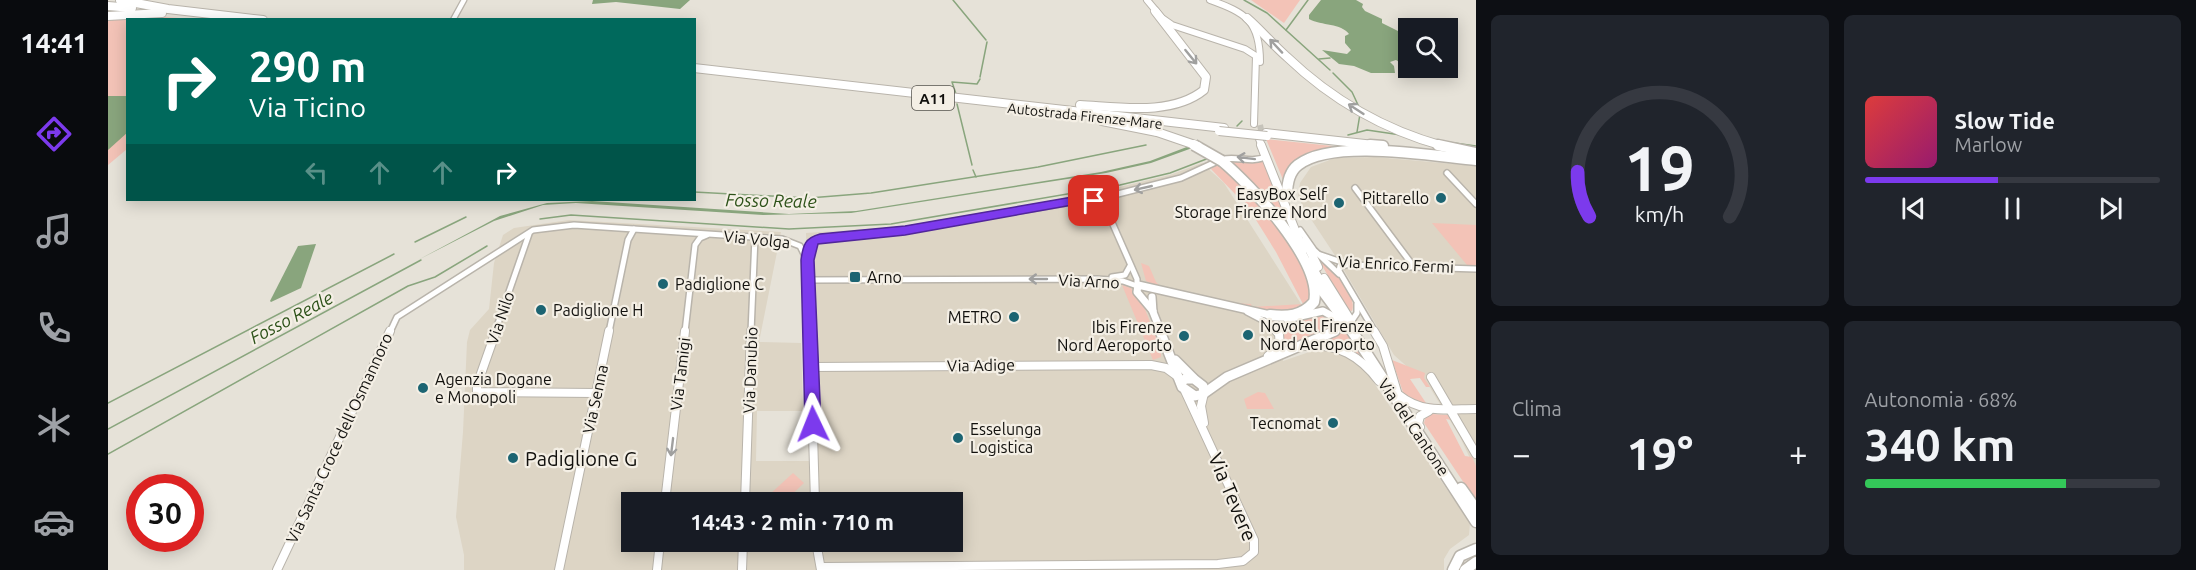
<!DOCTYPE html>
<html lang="it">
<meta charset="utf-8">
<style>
:root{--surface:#171b24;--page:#20242c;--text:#f1f3f6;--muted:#9ea1a6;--line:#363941;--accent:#7c3aed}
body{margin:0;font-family:Ubuntu,sans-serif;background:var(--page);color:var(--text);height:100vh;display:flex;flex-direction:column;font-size:22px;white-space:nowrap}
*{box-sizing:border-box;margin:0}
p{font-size:20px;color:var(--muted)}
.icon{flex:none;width:33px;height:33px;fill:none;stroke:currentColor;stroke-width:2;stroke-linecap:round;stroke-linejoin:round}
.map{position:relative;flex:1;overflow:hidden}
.details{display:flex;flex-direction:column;gap:15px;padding:15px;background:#0d0f14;width:720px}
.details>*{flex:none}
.top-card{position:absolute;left:18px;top:18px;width:570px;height:183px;border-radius:0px;box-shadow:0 3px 15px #0003;background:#00695c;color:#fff;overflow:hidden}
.fabs{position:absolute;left:1290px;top:18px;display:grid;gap:12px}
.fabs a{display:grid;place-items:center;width:60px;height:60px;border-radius:0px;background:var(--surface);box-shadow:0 3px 15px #0003;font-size:30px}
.speed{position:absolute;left:18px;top:474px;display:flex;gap:12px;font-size:30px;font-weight:700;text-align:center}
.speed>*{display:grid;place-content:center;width:78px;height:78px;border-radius:50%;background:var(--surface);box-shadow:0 3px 15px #0003;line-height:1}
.speed .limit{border:9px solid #d22;background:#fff;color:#111}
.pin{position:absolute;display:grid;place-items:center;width:51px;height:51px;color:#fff;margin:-26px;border-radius:12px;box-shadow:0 3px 9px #0006}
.me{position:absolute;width:66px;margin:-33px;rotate:358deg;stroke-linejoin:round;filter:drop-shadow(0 0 4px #0008)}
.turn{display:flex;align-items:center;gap:21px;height:126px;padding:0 24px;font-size:27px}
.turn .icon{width:78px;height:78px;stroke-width:2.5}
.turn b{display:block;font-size:42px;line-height:51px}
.lanes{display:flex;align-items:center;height:57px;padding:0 24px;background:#0003;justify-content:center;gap:30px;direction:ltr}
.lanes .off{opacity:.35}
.big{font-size:45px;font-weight:700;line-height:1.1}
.details .widget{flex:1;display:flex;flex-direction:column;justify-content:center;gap:9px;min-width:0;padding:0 21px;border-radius:9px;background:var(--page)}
.details .dial{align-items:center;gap:0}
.dial svg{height:156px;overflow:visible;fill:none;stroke:var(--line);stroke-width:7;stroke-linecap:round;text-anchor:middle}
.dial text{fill:var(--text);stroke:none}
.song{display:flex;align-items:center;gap:18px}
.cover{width:72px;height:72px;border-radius:9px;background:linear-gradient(135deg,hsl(0 70% 55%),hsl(320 70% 35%))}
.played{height:6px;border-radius:3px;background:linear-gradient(90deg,var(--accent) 45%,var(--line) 45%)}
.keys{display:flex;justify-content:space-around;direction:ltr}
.heat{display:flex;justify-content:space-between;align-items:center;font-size:33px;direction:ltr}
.charge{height:9px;border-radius:4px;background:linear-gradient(90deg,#34c759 68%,var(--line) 0)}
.details .tiles{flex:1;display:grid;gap:15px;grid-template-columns:repeat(2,1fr)}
.trip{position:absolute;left:513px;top:492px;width:342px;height:60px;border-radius:0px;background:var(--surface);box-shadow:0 3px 15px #0003;font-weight:700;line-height:60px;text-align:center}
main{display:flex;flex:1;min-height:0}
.tab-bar{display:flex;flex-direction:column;width:108px;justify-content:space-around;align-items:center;background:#090b0e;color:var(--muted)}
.tab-bar .icon{width:42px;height:42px}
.tab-bar .active{color:var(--accent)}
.tab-bar b{font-size:27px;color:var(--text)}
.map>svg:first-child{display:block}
.built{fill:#ddd5c5;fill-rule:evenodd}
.green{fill:#f3c3b7}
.water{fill:#89a57d}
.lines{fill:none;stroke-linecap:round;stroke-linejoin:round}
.stream{stroke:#89a57d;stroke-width:1.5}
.secondary-tunnel{stroke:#c6c3ba;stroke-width:6;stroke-dasharray:6 3;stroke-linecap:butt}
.minor-far2-casing{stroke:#b9b4ab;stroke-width:7}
.minor-far1-casing{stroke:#b9b4ab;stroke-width:8}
.minor-casing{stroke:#b9b4ab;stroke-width:10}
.tertiary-far1-casing{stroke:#b9b4ab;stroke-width:10}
.tertiary-casing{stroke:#b9b4ab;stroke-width:12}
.secondary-far2-casing{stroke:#b9b4ab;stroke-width:8}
.secondary-far1-casing{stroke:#b9b4ab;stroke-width:10}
.secondary-casing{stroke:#b9b4ab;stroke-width:13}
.motorway-far1-casing{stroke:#b9b4ab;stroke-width:10}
.motorway-casing{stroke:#b9b4ab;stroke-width:13}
.minor-far2{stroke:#fff;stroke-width:4.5}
.minor-far1{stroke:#fff;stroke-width:5}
.minor{stroke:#fff;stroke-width:8}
.tertiary-far1{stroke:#fff;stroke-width:7}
.tertiary{stroke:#fff;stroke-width:9}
.secondary-far2{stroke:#fff;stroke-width:6}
.secondary-far1{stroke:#fff;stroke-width:8}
.secondary{stroke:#fff;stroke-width:10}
.motorway-far1{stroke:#fff;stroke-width:8}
.motorway{stroke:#fff;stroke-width:10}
.motorway-bridge-far1-casing{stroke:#b9b4ab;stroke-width:10;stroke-linecap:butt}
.motorway-bridge-casing{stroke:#b9b4ab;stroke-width:13;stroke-linecap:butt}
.motorway-bridge-far1{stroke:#fff;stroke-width:8}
.motorway-bridge{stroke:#fff;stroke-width:10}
.oneway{stroke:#a0a09f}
.route{fill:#7c3aed;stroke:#51269a;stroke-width:1.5}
.poi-dot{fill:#1c6472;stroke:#f4efe5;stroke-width:2}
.labels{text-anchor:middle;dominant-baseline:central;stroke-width:4.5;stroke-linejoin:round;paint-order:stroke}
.far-street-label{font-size:14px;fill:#12110e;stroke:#f4efe5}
.shield{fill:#f4efe5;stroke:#56544e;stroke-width:1.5}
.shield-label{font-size:15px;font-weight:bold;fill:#12110e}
.poi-label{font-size:16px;fill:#12110e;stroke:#f4efe5;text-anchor:start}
.street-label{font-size:16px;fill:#12110e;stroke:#f4efe5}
.water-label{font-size:18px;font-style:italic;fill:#2d5219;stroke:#f4efe5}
.near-poi-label{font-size:20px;fill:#12110e;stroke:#f4efe5;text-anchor:start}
.near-street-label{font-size:20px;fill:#12110e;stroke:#f4efe5}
</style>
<main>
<nav class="tab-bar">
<b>14:41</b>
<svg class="icon active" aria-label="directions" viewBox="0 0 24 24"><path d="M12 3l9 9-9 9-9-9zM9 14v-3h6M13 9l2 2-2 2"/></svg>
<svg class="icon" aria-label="music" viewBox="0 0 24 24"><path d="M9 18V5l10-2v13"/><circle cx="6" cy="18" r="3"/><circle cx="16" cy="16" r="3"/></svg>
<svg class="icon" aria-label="phone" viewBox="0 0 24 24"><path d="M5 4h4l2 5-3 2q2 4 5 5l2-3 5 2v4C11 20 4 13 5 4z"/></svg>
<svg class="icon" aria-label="climate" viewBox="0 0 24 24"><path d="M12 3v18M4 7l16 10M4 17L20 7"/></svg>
<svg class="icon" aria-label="car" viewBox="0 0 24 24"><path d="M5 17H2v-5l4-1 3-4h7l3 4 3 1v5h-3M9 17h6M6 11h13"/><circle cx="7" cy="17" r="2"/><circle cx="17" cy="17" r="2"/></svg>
</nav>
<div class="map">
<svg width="1368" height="570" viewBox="0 0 1368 570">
<rect width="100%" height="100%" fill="#e6e2d8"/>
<g class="built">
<polygon points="1267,157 1368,166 1368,471 1352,437 1321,386 1286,355 1230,260 1195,207 1190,195 1192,183 1203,167 1227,158"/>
<path d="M 1094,163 L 1116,183 L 1195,307 L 1159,308 L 1176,335 L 1175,361 L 1210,349 L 1228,350 L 1255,367 L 1362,523 L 1361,535 L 1342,549 L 1336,559 L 1336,570 L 356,570 L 356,555 L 348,517 L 355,432 L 359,342 L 362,330 L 381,309 L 386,263 L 395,235 L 406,228 L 461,220 L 673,232 L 651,342 L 693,343 L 695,411 L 649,411 L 648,461 L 706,461 L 698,233 L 789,227 L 991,192 L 1062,175 ZM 524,502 L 844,502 L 844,542 L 524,542 Z"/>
</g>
<g class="green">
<polygon points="1143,0 1192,0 1176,23"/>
<polygon points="41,16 86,19 20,20 19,149 0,165 0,19"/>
<polygon points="1158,139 1244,148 1203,155 1176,182"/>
<polygon points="1135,159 1158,162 1182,225 1179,225 1161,201 1116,160"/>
<polygon points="1112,162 1136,181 1188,252 1206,292 1199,306 1167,314 1048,286 1038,281 1033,263 1041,266 1048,282 1052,286 1125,303 1143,304 1144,307 1195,304 1168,252 1133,196 1129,196 1103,169"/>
<polygon points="1324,223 1368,225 1368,266 1359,265"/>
<path d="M 1209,257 C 1222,265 1250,295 1244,311 L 1240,310 Z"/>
<polygon points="1014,285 1023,288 1025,293 1034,302 1053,349 1053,357 1045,360"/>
<polygon points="1215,313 1229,321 1228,327 1169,353 1174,349 1162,322 1155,317 1189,322"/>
<polygon points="1239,331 1261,364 1212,342"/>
<polygon points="1284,360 1317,373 1316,378 1322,387 1318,387 1312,378 1302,379 1318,403 1333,405 1314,406 1296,395"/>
<polygon points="1150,392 1157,393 1166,409 1139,409 1136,399"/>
<polygon points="1324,414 1340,415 1343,420 1338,419 1357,456 1364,457 1368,466 1368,501 1316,423 1318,416"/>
<polygon points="685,473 696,483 676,502 669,502 661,495"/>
</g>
<g class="water">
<polygon points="485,0 582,0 572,9 508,2 484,4"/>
<path d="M 1213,0 L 1248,0 L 1255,4 L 1254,7 L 1257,11 L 1274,19 L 1274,23 L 1300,36 L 1300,68 L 1340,68 L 1340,65 L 1348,72 L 1348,74 L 1310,74 L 1288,60 L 1282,62 L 1286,66 L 1287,73 L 1263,73 L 1246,66 L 1231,64 L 1214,50 L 1239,54 L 1243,50 L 1237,43 L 1237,36 L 1241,34 C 1233,23 1214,26 1201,19 L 1201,15 Z"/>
<polygon points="0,96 19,96 20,132 0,150"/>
<polygon points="1084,145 1087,147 1043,163 998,173 743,213 655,215 468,203 435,205 386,221 310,260 392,216 439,203 484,201 681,214 748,211 993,172 1042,161"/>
<polygon points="208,244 193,288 163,302 162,301 190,246"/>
</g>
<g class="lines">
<g class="stream">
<polyline points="845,0 878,40"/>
<polyline points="1136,0 1159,13 1222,70"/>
<polyline points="1178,30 1200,0"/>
<polyline points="1211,59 1222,58"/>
<polyline points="1225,73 1244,92 1251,107"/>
<polyline points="872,77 879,42"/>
<polyline points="848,94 844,82 869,84 872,79"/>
<polyline points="849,104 864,165"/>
<polyline points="1129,126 1134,121"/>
<polyline points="1249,132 1252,114"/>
<polyline points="1240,135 1259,130 1293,135"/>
<polyline points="1339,142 1368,146"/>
<polyline points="865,170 868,177"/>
<polyline points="586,192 701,198 763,193 930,167 1038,145"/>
<polyline points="432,219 463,215 681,229 783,224 1012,185 1062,173 1101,158"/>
<polyline points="307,242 358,217"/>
<polyline points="0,403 286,254"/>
<polyline points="0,429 313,260"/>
<polyline points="0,454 300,286 327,277 379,246"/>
</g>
<polyline class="secondary-tunnel" points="1152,125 1155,139"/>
<defs>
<polyline id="minor-far2" points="345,20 356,0"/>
<g id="minor-far1">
<path d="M 1116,159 C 1130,156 1146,164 1158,156"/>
<polyline points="1339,173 1368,204"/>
<polyline points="1247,188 1306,267"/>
<polyline points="1192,230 1206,250 1231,274"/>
<polyline points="1210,254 1242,265 1368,269"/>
<polyline points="699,258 701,245 712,238 797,230 976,200 989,202 999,211"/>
<polyline points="1238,265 1232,266 1231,271 1267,332"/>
<polyline points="1004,277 1017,275 1022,266"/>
<polyline points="701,280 989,279 1015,281 1029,286"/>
<polyline points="1029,286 1029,279 999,211 998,197 1073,178 1110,161"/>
<polyline points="1139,312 1160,323 1169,332"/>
<polyline points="1243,322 1249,313 1249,304"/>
<polyline points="282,332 289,317 425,230 466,225 674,239 692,246 699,260 702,332"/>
<polyline points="387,332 421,234"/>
<polyline points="501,332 520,240 526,229"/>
<polyline points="577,332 587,245 592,238 599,235"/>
<polyline points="643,332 647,237"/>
</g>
<g id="minor">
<polyline points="388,331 369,385 369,392 488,393"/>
<polyline points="702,331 707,502"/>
<polyline points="1266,331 1275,346 1289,392"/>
<path d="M 1198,346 C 1230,343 1252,356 1271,381"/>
<polyline points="1160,356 1172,347 1171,334 1168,331"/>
<polyline points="703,367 1043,365 1058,368 1069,376"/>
<polyline points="1323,377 1368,454"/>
<polyline points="1096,393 1093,406 1096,423"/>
<path d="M 1291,395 C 1314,414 1340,409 1368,409"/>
<polyline points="1312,427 1310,424 1312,416 1321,411"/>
<polyline points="557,502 577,331"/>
<polyline points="637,502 643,331"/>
<polyline points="708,542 713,570"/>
<polyline points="714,567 1110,564 1135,561 1146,552 1146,540 1077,391"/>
<polyline points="169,570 282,331"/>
<polyline points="451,570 501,331"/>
<polyline points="549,570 552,542"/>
<polyline points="634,570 635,542"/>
</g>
<g id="tertiary-far1">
<polyline points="1044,297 1045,312 1053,332"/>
<polyline points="1045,311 1029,292 1030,285 1167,316"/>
<polyline points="1179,319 1215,311 1235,322"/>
<polyline points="1224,332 1243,322"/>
</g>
<g id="tertiary">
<polyline points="1052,331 1074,387 1087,396 1095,394 1119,377 1227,331"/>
<polyline points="1067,360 1085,378"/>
<polyline points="1073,383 1077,379 1086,379 1095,386 1096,393"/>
</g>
<g id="secondary-far2">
<polyline points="1039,0 1054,18 1064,25 1137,49 1148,56 1146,124"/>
<path d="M 1102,0 C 1138,13 1152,21 1152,62"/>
<polyline points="1151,139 1154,146"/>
</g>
<g id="secondary-far1">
<polyline points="1153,145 1195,250"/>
<polyline points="1197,241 1210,267"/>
<polyline points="1201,262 1216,287"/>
<polyline points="1216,278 1241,318"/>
<polyline points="1234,316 1245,332"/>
</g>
<g id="secondary">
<polyline points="1244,331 1368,522"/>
<polyline points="1353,488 1368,509"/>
<polyline points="1345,570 1352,556 1368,549"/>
<polyline points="1357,570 1368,562"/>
</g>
<g id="motorway-far1">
<polyline points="12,0 60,9 155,20"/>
<polyline points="0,6 24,8"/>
<polyline points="0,16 54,13"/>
<path d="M 1139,18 C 1153,30 1165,45 1179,57 C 1223,99 1277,130 1335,146"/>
<polyline points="586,68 1116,128"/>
<path d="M 972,105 C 1011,107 1064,116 1096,90 L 1098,77 L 1047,11"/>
<polyline points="994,121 1049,132"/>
<polyline points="1158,133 1275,146"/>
</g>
<g id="motorway">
<polyline points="1262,145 1275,146"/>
<polyline points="1330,145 1368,153"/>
<path d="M 1114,161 C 1143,185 1215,262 1206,302 C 1194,316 1179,317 1162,315"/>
<path d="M 1179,195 C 1179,185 1181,172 1190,165 C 1224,138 1325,156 1368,160"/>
<polyline points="1208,282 1237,321"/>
</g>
</defs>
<use href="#minor-far2" class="minor-far2-casing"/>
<use href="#minor-far1" class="minor-far1-casing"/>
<use href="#minor" class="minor-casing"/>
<use href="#tertiary-far1" class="tertiary-far1-casing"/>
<use href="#tertiary" class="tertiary-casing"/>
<use href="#secondary-far2" class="secondary-far2-casing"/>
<use href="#secondary-far1" class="secondary-far1-casing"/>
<use href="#secondary" class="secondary-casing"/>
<use href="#motorway-far1" class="motorway-far1-casing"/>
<use href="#motorway" class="motorway-casing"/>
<use href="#minor-far2" class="minor-far2"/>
<use href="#minor-far1" class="minor-far1"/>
<use href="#minor" class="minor"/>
<use href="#tertiary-far1" class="tertiary-far1"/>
<use href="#tertiary" class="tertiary"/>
<use href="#secondary-far2" class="secondary-far2"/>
<use href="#secondary-far1" class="secondary-far1"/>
<use href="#secondary" class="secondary"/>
<use href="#motorway-far1" class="motorway-far1"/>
<use href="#motorway" class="motorway"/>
<defs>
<g id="motorway-bridge-far1">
<polyline points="1111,131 1159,136"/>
<polyline points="1049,132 1090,146"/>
</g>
<polyline id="motorway-bridge" points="1086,145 1114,161"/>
</defs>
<use href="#motorway-bridge-far1" class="motorway-bridge-far1-casing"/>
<use href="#motorway-bridge" class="motorway-bridge-casing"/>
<use href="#motorway-bridge-far1" class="motorway-bridge-far1"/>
<use href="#motorway-bridge" class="motorway-bridge"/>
</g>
<defs><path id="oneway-shaft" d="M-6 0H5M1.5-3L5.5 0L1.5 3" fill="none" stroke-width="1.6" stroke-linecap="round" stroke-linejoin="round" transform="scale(1.5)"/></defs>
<g class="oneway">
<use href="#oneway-shaft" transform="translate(1168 46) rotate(-133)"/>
<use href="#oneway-shaft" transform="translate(1083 57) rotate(51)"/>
<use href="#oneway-shaft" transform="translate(1248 109) rotate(-147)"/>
<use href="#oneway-shaft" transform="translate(1138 158) rotate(-173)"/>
<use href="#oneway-shaft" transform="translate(1035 188) rotate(167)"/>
<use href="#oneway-shaft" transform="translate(930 279) rotate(180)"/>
<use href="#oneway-shaft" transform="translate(564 447) rotate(97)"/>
</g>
<path class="route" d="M 970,196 L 986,197 L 992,201 L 986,205 L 970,204 L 797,235 L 710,244 L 706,260 L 713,424 L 711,429 L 705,431 L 699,429 L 697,424 L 693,260 C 695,245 697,238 712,234 L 797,226 Z"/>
<g class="poi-dot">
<circle cx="1333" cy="198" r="6"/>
<circle cx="1231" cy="203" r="6"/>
<rect x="741" y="271" width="12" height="12" rx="3"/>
<circle cx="555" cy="284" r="6"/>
<circle cx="433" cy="310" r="6"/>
<circle cx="906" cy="317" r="6"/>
<circle cx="1140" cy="335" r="6"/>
<circle cx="1076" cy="336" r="6"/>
<circle cx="315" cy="388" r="6"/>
<circle cx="1225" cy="423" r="6"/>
<circle cx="850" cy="438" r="6"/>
<circle cx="405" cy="458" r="6"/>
</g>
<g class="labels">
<g class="far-street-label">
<text transform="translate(977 116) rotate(6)">Autostrada Firenze-Mare</text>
</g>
<rect class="shield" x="804" y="86" width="42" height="24" rx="4.5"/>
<g class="shield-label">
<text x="825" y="98">A11</text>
</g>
<g class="poi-label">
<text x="1219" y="194" text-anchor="end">EasyBox Self<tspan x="1219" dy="18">Storage Firenze Nord</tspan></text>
<text x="1321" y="198" text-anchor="end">Pittarello</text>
<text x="759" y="277">Arno</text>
<text x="567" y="284">Padiglione C</text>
<text x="445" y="310">Padiglione H</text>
<text x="894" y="317" text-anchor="end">METRO</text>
<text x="1152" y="326">Novotel Firenze<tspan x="1152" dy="18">Nord Aeroporto</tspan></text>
<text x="1064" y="327" text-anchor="end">Ibis Firenze<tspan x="1064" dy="18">Nord Aeroporto</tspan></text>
<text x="327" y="379">Agenzia Dogane<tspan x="327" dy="18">e Monopoli</tspan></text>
<text x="1213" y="423" text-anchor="end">Tecnomat</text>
<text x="862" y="429">Esselunga<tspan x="862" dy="18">Logistica</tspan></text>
</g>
<g class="street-label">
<text transform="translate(649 239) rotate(6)">Via Volga</text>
<text transform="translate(1288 264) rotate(3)">Via Enrico Fermi</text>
<text transform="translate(981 281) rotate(3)">Via Arno</text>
<text transform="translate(392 318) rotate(-71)">Via Nilo</text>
<text transform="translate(873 365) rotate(-1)">Via Adige</text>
<text transform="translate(642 370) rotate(-88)">Via Danubio</text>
<text transform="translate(572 374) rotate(-83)">Via Tamigi</text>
<text transform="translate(487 399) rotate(-78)">Via Senna</text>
<text transform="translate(1306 427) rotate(56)">Via del Cantone</text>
<text transform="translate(231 438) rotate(-65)">Via Santa Croce dell'Osmannoro</text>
</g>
<g class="water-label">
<text transform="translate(663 200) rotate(1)">Fosso Reale</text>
<text transform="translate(183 317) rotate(-28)">Fosso Reale</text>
</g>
<g class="near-poi-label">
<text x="417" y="458">Padiglione G</text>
</g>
<g class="near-street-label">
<text transform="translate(1125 497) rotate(67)">Via Tevere</text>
</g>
</g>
</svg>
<div class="fabs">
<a><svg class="icon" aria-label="search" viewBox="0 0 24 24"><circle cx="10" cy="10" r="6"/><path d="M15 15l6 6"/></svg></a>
</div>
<div class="speed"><div class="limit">30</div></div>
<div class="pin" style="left:986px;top:201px;background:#d93025"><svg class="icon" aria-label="arrive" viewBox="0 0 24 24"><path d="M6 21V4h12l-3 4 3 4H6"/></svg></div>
<svg class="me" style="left:705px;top:424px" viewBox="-20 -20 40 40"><path d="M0-17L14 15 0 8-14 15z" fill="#7c3aed" stroke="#fff" stroke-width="4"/></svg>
<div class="trip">14:43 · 2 min · 710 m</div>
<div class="top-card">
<div class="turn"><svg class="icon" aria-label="right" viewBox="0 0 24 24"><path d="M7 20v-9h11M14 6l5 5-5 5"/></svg><div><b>290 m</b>Via Ticino</div></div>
<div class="lanes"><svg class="icon off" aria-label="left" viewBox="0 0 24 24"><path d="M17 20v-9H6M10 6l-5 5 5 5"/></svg><svg class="icon off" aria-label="ahead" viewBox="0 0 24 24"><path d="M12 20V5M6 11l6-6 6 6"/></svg><svg class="icon off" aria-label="ahead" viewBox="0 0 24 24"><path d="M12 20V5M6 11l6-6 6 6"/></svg><svg class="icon" aria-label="right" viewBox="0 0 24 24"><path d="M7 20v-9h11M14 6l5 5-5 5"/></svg></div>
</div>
</div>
<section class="details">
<div class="tiles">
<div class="widget dial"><svg viewBox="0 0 100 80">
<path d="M14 69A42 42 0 1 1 86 69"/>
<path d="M14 69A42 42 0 0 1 8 46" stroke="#7c3aed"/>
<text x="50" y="56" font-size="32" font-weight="700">19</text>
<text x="50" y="72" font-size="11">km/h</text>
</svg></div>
<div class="widget">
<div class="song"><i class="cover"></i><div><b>Slow Tide</b><p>Marlow</p></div></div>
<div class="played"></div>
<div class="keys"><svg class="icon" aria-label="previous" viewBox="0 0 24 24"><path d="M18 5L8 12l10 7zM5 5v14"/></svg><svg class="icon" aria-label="pause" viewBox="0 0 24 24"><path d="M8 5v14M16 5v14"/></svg><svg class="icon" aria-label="next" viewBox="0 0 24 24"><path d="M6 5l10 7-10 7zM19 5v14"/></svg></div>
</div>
<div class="widget"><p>Clima</p>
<div class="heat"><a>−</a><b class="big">19°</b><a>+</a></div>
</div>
<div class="widget"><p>Autonomia · 68%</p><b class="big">340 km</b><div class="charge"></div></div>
</div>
</section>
</main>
